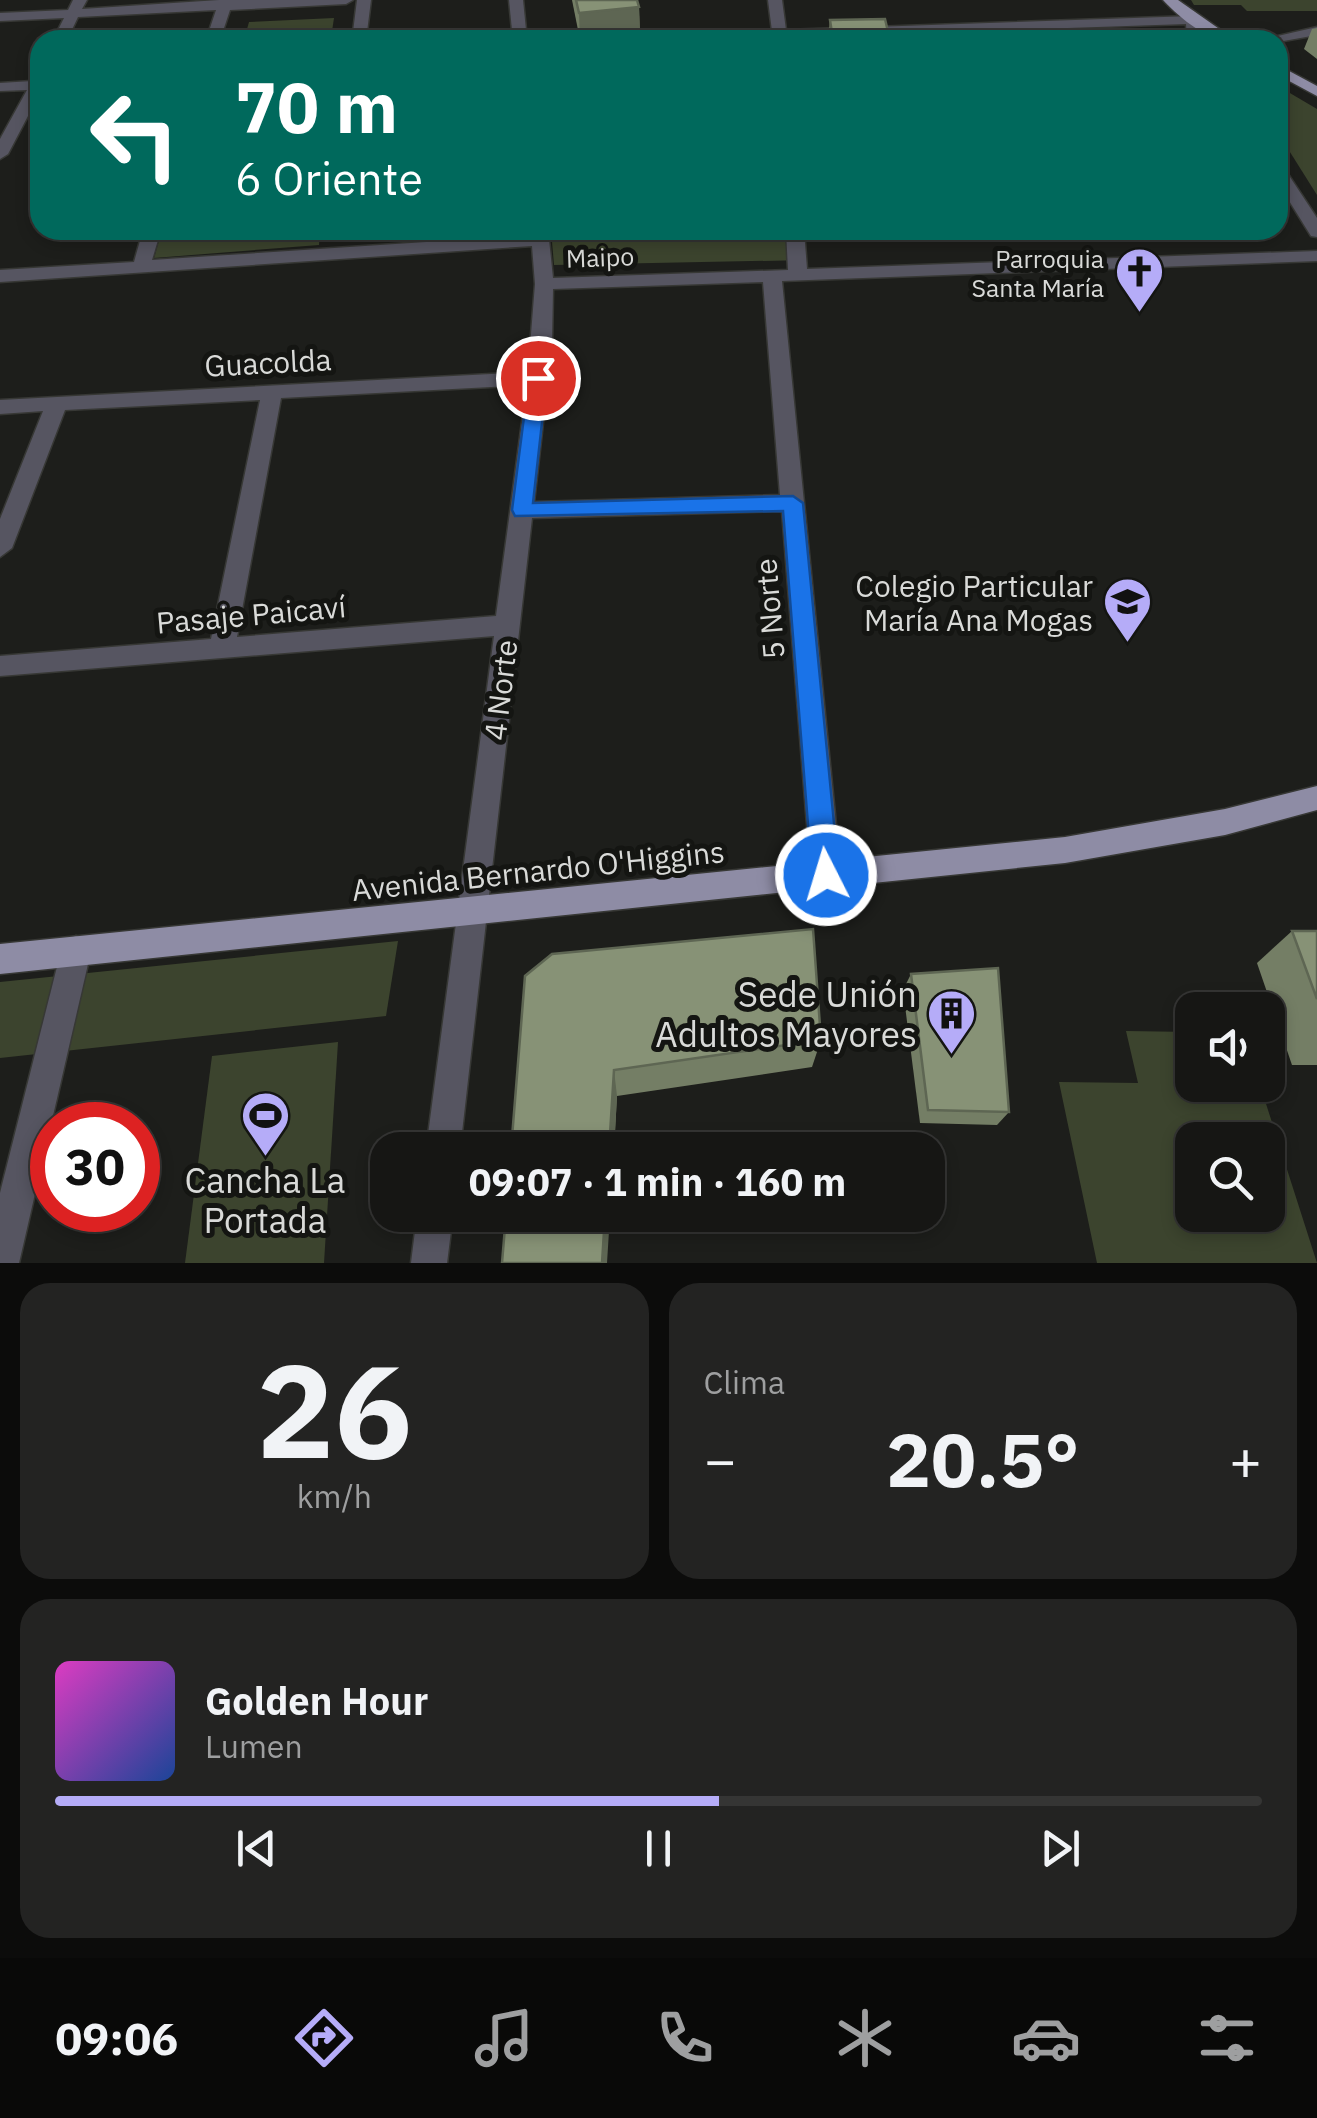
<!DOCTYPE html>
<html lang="es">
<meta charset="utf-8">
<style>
:root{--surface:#161614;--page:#232322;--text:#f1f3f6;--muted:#9e9fa0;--line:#353534;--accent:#b5acf8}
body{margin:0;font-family:"IBM Plex Sans",sans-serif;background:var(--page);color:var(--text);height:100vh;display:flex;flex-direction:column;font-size:38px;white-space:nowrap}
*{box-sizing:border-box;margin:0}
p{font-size:32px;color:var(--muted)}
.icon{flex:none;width:55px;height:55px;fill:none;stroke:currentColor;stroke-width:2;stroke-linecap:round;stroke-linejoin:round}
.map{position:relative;height:1263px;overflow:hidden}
.sheet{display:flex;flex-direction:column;gap:20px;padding:20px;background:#0c0c0b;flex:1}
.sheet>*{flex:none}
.guide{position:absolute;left:30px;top:30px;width:1258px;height:210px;border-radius:30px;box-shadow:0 5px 15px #0003,0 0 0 2px var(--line);background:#00695c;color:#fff;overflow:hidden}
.buttons{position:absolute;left:1175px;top:992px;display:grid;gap:20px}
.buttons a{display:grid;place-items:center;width:110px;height:110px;border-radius:20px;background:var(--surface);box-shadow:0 5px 15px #0003,0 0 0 2px var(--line);font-size:50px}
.speed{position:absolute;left:30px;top:1102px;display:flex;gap:20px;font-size:50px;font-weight:700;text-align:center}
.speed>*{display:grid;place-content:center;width:130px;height:130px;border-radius:50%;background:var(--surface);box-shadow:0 5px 15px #0003,0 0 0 2px var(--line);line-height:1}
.speed .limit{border:15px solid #d22;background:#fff;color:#111}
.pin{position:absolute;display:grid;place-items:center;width:85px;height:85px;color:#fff;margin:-42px;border:5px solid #fff;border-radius:50%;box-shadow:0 2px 10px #0007}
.me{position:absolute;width:110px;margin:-55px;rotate:355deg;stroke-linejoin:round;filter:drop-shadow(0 0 8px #0008)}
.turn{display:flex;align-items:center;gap:35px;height:210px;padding:0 40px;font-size:45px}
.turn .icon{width:130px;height:130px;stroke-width:2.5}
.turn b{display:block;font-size:70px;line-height:85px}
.big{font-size:75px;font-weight:700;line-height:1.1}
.sheet .card{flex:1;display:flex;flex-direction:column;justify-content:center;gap:15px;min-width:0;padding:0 35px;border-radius:30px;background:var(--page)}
.sheet .dial{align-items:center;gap:0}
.dial b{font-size:130px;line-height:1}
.song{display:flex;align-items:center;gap:30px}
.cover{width:120px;height:120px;border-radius:15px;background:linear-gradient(135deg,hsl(310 70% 55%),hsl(220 70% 35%))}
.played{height:10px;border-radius:5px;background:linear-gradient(90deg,var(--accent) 55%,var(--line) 55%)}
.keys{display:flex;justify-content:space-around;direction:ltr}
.heat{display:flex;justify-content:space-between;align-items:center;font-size:55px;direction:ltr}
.sheet .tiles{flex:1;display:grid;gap:20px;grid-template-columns:1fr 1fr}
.card:last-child{grid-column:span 2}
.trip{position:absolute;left:370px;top:1132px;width:575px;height:100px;border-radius:30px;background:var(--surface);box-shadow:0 5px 15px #0003,0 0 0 2px var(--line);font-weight:700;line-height:100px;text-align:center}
.menu{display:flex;height:160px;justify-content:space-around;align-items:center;background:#090908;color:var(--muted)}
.menu .icon{width:70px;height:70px}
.menu .on{color:var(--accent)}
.menu b{font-size:45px;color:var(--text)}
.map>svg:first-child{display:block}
.green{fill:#3c442e;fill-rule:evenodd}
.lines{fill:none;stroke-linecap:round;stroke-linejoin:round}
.minor-casing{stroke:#373835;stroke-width:3}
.major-casing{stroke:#373835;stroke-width:3}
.minor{fill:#565561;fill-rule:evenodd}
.major{fill:#8e8ca5;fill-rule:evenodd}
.wall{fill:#747e65}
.shaded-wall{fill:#5e6653}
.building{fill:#879276;stroke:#5e6653;stroke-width:2.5}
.route{fill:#1a73e8;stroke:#114b97;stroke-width:2.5}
.labels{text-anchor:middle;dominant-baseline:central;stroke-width:10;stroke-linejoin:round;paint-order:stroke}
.far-street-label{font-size:25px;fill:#d9dad8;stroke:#141512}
.far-poi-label{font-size:25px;fill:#d9dad8;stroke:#141512;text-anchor:end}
.street-label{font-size:30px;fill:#d9dad8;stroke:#141512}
.poi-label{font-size:30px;fill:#d9dad8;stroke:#141512;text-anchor:end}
.near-poi-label{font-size:35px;fill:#d9dad8;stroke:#141512;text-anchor:end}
</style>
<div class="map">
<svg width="1317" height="1263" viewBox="0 0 1317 1263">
<rect width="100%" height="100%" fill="#1d1e1b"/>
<g class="green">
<polygon points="1191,0 1317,0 1317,11 1247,11 1241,5 1194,5"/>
<polygon points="334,18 331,38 244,40 249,22"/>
<polygon points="1278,86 1317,109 1317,195 1278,133"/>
<polygon points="162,230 320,230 319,245 154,258"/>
<polygon points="551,230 804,230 807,260 554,265"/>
<polygon points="398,941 386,1016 0,1058 0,982"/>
<path d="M 1126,1031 L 1192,1032 L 1192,1085 L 1260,1085 L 1317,1263 L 1097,1263 L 1059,1082 L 1138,1083 ZM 1192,1140 L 1268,1140 L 1268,1215 L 1192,1215 Z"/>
<polygon points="338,1042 324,1263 185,1263 212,1056"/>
</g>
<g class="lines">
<defs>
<g id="minor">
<polygon points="73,0 87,0 82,9 219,0 353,0 346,4 230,10 220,40 206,40 216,10 78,17 67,40 53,40 64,18 0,21 0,13 68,10"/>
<polygon points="357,0 371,0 366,40 352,40"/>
<polygon points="509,0 523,0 527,40 513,40"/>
<polygon points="768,0 782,0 786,30 1193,16 1200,20 1201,40 1187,40 1186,24 722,40 772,31"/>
<polygon points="1317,27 1317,35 1278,42 1260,40"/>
<polygon points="40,75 40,93 8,154 0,159 0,139 27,90 0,91 0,83 32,81"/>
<polygon points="1278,166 1284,168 1317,218 1317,237 1311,236 1278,183"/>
<path d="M 143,230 L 161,230 L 152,260 L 531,235 L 530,230 L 548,230 L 553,278 L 788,270 L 786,230 L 804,230 L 807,269 L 1317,251 L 1317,261 L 782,281 L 841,875 L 836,885 L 826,889 L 816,885 L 811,875 L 782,511 L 532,518 L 460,1150 L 426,1150 L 494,636 L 0,676 L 0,656 L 211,639 L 260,400 L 65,410 L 12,548 L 0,557 L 0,519 L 43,411 L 0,414 L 0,400 L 528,372 L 535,284 L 532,246 L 0,282 L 0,270 L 134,262 ZM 763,282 L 780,495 L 534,502 L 552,343 L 553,289 ZM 527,385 L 496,616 L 237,637 L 281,398 Z"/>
<polygon points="76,936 87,940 91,951 19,1263 0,1263 0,1193 61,951 65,940"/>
<polygon points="417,1215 453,1215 447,1263 411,1263"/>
</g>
<g id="major">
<path d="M 1163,0 L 1178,0 L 1235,40 C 1206,40 1183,21 1163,0 Z"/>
<polygon points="1278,65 1317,86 1317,96 1278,75"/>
<polygon points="1317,786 1317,810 1225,835 1065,863 0,974 0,944 1065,837 1225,809"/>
</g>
</defs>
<use href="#minor" class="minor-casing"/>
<use href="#major" class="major-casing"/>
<use href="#minor" class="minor"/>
<use href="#major" class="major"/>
</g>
<g class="wall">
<polygon points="572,0 637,0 639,7 640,36 602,40 580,40"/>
<polygon points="830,20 890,40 828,40"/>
<polygon points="1317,28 1317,59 1304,49 1312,29"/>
<polygon points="1292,931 1317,931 1317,1065 1292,1065 1257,963"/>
<polygon points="911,974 1009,1112 997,1125 920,1123 903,990"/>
<polygon points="525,976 821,1040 812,1067 617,1096 614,1150 511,1150"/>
</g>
<g class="shaded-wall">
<polygon points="639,7 640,36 602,40 580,40 579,13"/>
<polygon points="614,1070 617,1096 614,1150 609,1150"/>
<polygon points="605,1215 610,1215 607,1263 602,1263"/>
</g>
<g class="building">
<polygon points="576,0 637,0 639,7 579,13"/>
<polygon points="885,19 890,40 833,40 830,20"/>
<polygon points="813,929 821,1040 614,1070 609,1150 511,1150 525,976 552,954"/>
<polygon points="1292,931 1317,931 1317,999"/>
<polygon points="998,968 1009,1112 928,1110 911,974"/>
<polygon points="506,1215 605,1215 602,1263 502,1263"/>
</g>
<polygon class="route" points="538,372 547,378 533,503 793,496 803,503 839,875 835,884 826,887 816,884 812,875 783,511 515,516 512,510 529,378"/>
<defs>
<symbol id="church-pin" viewBox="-11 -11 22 30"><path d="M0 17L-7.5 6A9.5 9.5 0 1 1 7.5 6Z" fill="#b5acf8" stroke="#141512"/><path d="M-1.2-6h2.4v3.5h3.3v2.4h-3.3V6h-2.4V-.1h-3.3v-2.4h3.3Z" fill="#111"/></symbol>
<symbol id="school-pin" viewBox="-11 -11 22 30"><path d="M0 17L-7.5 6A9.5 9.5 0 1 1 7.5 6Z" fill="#b5acf8" stroke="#141512"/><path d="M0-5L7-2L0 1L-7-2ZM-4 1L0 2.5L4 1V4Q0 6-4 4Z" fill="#111"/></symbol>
<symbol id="building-pin" viewBox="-11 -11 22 30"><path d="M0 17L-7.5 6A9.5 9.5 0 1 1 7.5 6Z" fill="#b5acf8" stroke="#141512"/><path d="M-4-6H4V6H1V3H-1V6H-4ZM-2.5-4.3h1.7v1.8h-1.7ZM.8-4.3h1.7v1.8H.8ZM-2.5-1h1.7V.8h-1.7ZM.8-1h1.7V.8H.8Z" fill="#111"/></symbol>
<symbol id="stadium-pin" viewBox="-11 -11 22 30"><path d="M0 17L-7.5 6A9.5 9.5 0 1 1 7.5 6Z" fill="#b5acf8" stroke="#141512"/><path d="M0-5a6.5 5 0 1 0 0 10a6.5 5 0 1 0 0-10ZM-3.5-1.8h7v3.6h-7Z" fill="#111"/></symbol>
</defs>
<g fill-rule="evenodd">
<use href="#church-pin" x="1112" y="244" width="55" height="75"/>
<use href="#school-pin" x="1100" y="574" width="55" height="75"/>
<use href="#building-pin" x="924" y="986" width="55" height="75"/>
<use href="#stadium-pin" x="238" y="1088" width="55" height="75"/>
</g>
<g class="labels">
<g class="far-street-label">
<text transform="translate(600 257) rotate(-2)">Maipo</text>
</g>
<g class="far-poi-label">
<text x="1104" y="258">Parroquia<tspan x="1104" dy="29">Santa María</tspan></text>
</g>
<g class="street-label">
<text transform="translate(268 362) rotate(-3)">Guacolda</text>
<text transform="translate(769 609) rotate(-95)">5 Norte</text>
<text transform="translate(251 614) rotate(-5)">Pasaje Paicaví</text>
<text transform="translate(500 690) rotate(-83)">4 Norte</text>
<text transform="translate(538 870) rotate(-6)">Avenida Bernardo O'Higgins</text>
</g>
<g class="poi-label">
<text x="1093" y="585">Colegio Particular<tspan x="1093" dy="34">María Ana Mogas</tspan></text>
</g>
<g class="near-poi-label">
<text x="917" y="994">Sede Unión<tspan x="917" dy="40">Adultos Mayores</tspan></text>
<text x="265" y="1180" text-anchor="middle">Cancha La<tspan x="265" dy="40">Portada</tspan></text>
</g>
</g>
</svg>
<div class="buttons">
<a><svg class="icon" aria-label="sound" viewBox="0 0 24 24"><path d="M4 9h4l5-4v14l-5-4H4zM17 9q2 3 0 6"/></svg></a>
<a><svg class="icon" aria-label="search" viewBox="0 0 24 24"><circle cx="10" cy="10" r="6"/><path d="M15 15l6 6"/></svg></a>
</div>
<div class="speed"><div class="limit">30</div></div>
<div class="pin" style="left:538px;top:378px;background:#d93025"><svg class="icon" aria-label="arrive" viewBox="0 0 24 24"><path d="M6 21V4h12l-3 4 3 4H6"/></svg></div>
<svg class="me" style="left:826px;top:875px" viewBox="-20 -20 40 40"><circle r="17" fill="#1a73e8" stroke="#fff" stroke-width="3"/><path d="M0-11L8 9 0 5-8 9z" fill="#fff"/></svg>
<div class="trip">09:07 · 1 min · 160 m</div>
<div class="guide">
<div class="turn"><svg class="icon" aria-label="left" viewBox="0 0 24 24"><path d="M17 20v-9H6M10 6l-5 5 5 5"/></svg><div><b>70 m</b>6 Oriente</div></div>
</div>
</div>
<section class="sheet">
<div class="tiles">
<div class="card dial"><b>26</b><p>km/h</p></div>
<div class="card"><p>Clima</p>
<div class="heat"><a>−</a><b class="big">20.5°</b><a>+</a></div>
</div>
<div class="card">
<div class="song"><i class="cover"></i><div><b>Golden Hour</b><p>Lumen</p></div></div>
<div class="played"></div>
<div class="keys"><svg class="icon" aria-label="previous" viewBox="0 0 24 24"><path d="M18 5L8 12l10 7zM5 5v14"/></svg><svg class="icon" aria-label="pause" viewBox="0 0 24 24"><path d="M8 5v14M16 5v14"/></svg><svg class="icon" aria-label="next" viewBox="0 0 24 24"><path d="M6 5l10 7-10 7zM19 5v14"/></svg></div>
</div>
</div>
</section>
<nav class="menu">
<b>09:06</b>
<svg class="icon on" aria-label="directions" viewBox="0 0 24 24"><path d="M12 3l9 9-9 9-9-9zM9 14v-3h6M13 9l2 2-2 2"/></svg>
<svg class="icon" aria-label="music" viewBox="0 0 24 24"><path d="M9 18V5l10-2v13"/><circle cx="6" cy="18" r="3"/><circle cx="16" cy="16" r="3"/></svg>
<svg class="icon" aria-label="phone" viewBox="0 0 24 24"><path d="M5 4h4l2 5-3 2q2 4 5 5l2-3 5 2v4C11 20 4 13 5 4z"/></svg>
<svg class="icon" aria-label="climate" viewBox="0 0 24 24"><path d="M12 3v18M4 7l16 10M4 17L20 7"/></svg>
<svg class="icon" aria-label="car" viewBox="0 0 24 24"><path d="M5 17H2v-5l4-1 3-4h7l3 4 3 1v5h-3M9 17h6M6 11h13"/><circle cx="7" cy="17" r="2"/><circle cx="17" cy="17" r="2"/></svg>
<svg class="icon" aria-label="filters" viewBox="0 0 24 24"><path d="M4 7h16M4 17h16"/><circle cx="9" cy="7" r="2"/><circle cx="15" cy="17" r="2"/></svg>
</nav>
